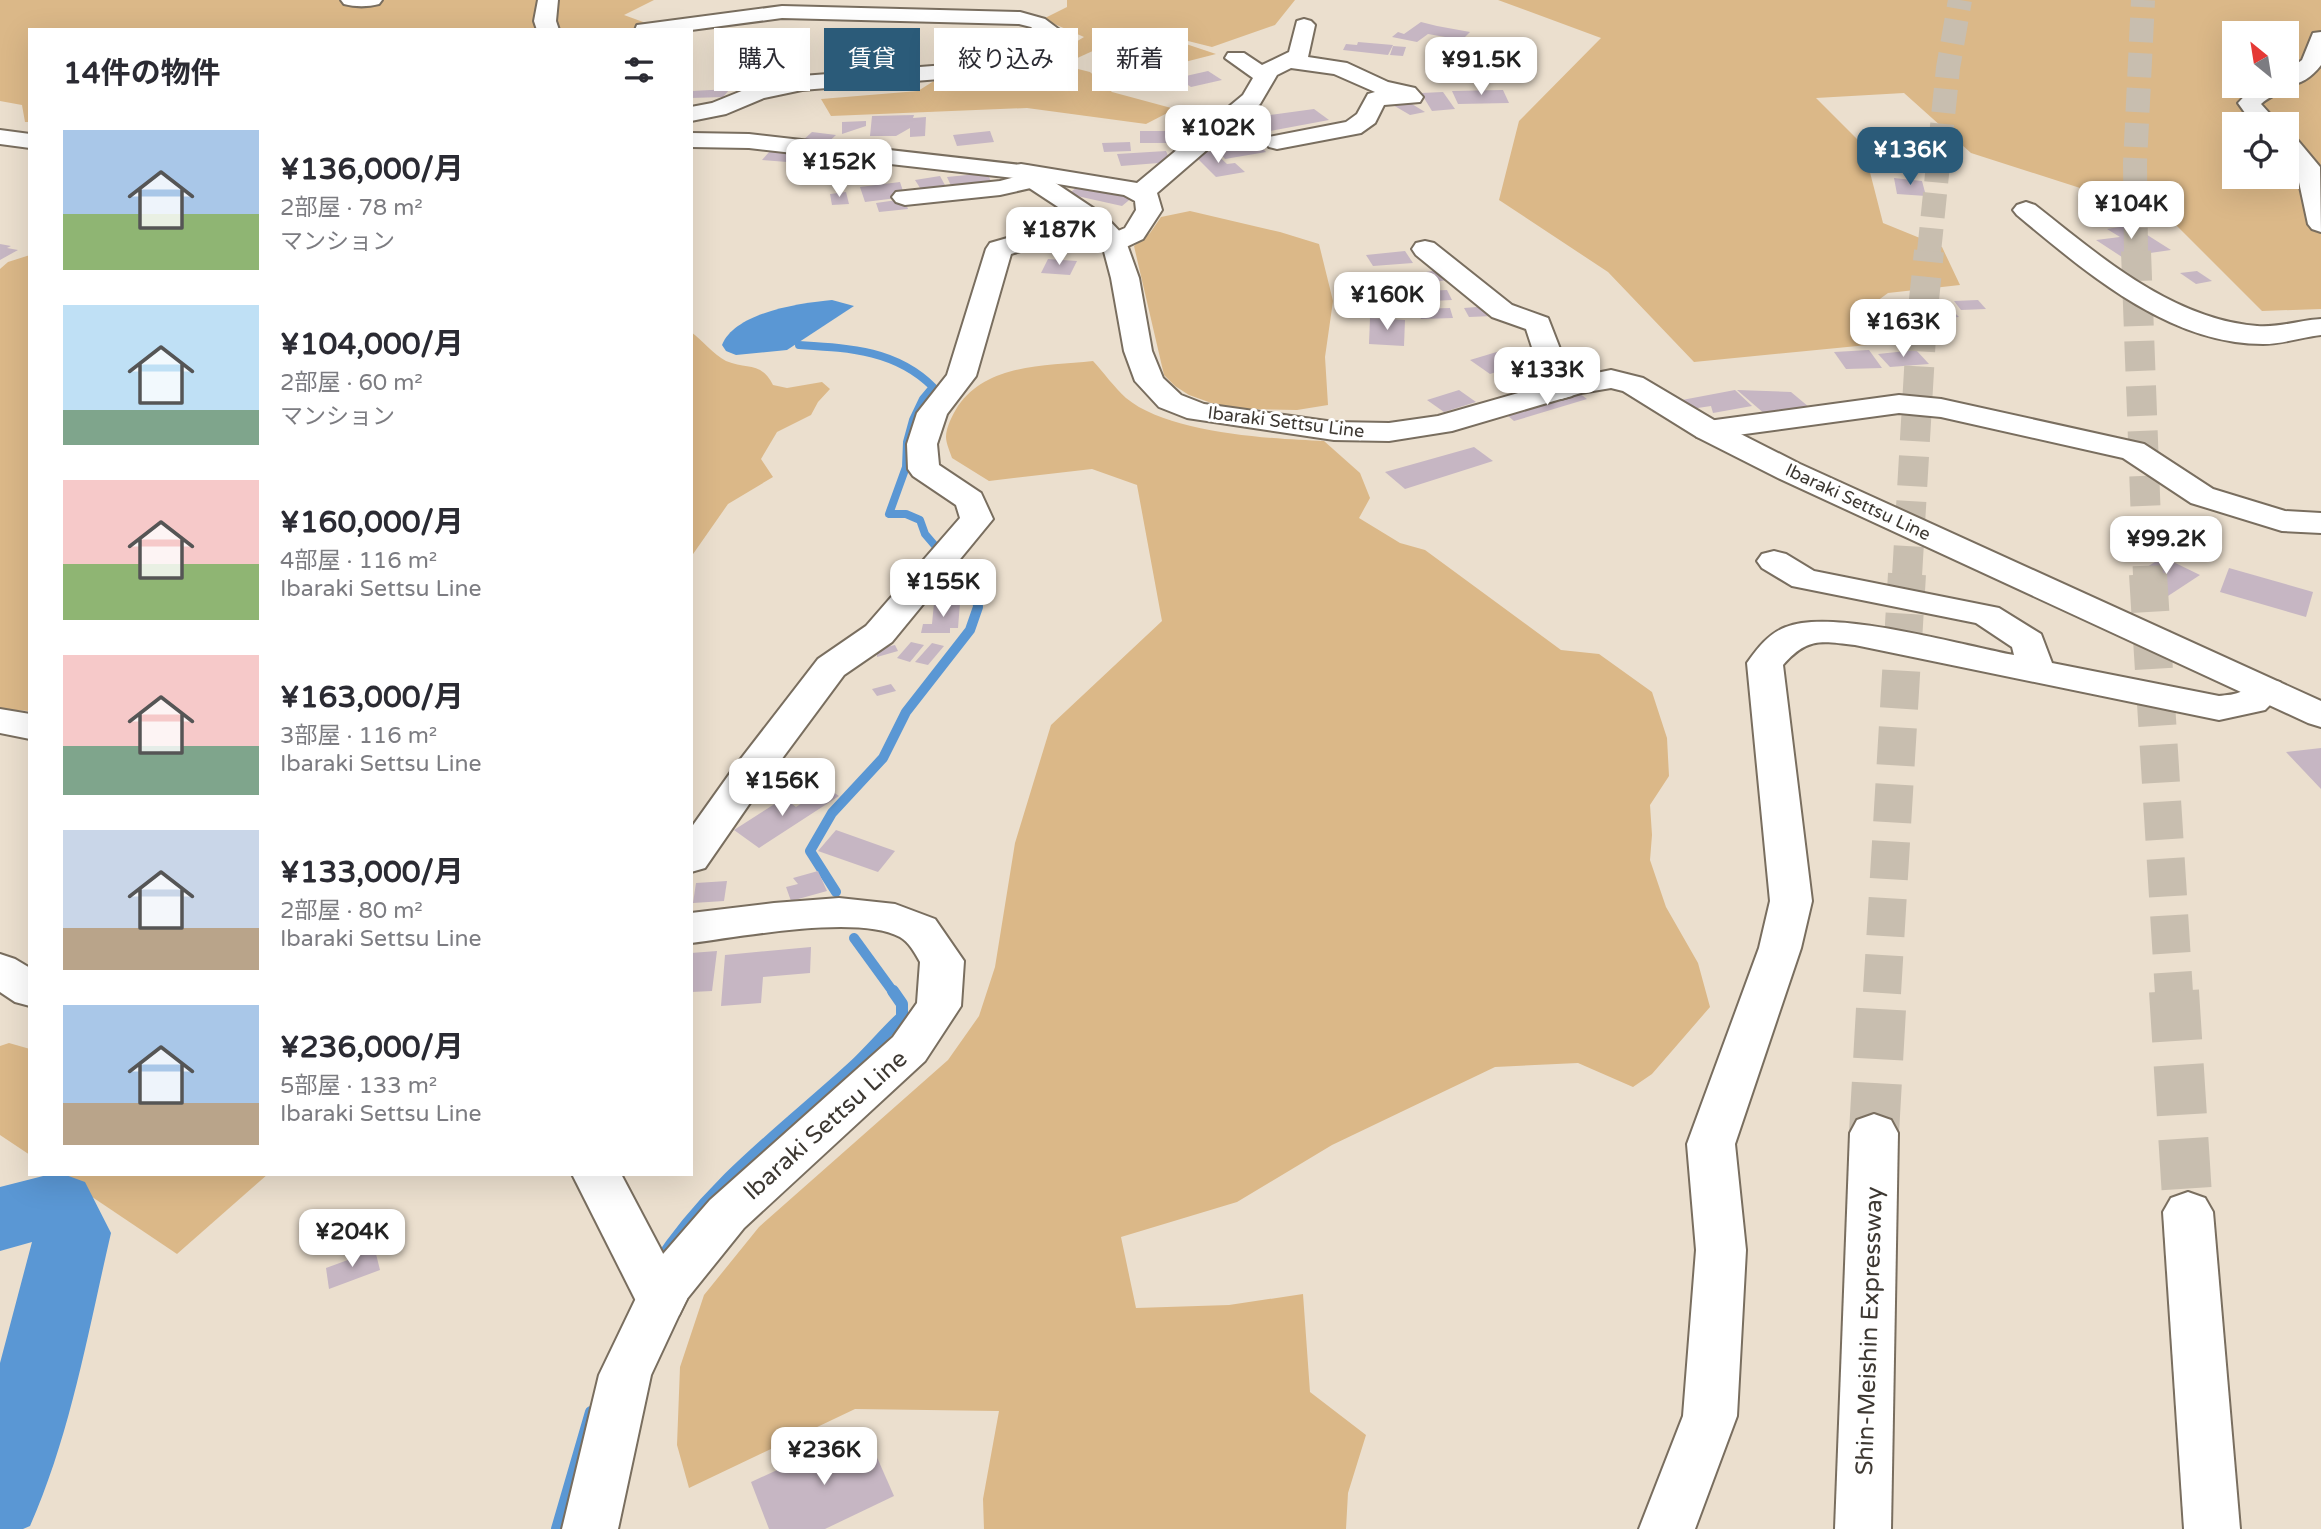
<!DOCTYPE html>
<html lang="ja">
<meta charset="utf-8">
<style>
body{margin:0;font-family:"Varela Round","Noto Sans JP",sans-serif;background:#f2f2f3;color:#2b2b33;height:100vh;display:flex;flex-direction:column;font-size:26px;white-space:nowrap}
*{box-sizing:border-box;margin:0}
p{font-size:23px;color:#7c7c81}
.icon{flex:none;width:38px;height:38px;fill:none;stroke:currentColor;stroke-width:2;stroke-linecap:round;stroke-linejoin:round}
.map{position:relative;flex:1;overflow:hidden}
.sheet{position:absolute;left:28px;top:28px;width:665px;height:1148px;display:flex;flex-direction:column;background:#fff;border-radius:0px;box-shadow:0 7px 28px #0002}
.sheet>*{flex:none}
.hud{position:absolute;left:714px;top:28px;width:665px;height:63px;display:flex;gap:14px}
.needle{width:46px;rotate:330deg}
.buttons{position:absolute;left:2222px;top:21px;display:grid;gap:14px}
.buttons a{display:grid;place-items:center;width:77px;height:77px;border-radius:0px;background:#fff;box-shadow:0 7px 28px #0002;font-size:35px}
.price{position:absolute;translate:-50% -60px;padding:0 16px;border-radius:14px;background:#fff;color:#222;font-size:23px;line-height:46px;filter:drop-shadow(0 2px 4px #0008)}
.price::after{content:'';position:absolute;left:50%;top:42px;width:21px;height:16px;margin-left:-10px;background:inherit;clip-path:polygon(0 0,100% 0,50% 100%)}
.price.selected{background:#2b5b79;color:#fff}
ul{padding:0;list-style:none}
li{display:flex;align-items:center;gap:21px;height:175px;padding:0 35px}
li span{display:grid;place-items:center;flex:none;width:196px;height:140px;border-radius:0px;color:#555}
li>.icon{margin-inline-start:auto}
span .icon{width:84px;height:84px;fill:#fffc;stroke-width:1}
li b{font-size:30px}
h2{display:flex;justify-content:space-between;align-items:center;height:84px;padding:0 35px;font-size:30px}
.pill{padding:0 24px;border-radius:0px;background:#fff;box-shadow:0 7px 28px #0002;font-size:24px;line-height:63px}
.pill.selected{background:#2b5b79;color:#fff}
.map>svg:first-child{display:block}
.green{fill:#dbb888;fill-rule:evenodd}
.water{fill:#5a97d4}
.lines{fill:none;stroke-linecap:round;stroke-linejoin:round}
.stream-far2{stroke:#5a97d4;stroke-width:8}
.stream-far1{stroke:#5a97d4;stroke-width:10}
.stream{stroke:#5a97d4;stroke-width:12}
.river{fill:#5a97d4;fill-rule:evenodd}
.building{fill:#c6b6c3}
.highway-tunnel-far3{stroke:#c8beaf;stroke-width:24;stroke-dasharray:24 11;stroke-linecap:butt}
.highway-tunnel-far2{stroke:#c8beaf;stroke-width:30;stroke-dasharray:30 15;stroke-linecap:butt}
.highway-tunnel-far1{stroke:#c8beaf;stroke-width:38;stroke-dasharray:38 19;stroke-linecap:butt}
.highway-tunnel{stroke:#c8beaf;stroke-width:50;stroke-dasharray:50 24;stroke-linecap:butt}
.minor-casing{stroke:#796e5f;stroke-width:4}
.major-casing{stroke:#796e5f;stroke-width:4}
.highway-casing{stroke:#796e5f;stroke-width:4}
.minor{fill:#fff;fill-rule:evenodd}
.major{fill:#fff;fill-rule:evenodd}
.highway{fill:#fff;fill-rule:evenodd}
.labels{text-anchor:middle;stroke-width:6;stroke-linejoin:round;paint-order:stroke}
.far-street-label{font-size:18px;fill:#3d3832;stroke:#fff}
.near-street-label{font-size:24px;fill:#3d3832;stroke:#fff}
</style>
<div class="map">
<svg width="2321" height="1529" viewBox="0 0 2321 1529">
<rect width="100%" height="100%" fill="#ebdfce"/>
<!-- green -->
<g class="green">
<polygon points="0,0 654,0 624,15 665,30 30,30 30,122 25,122 22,105 0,101"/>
<polygon points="1067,0 1295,0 1275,25 1212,47 1160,34 1134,31 1120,38 1159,35 1216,54 1177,64 1142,43 1119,39 1062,65 1090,72 1112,92 1175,109 1146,124 1027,108 831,116 821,99 918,91 937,79 1023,74 1084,37 1043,19 1067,7"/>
<path d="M 1498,0 L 2321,0 L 2321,309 L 2262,311 L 2167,216 L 1971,153 L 1904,93 L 1816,98 L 1863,145 L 1883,223 L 1942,247 L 1960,285 L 1888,293 L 1858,315 L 1878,344 L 1694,362 L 1608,272 L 1499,200 L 1519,121 L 1601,38 ZM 2235,33 L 2287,33 L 2287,86 L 2235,86 ZM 2235,124 L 2287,124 L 2287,177 L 2235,177 Z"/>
<polygon points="1190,211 1280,232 1319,244 1333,301 1325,357 1328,405 1297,410 1241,409 1217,405 1189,395 1175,386 1164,375 1134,246 1150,233 1161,217"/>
<polygon points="30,255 30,711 0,709 0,269 8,262"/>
<path d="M 691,332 C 702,340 714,355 726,361 C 747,370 761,361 773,385 L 787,388 L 822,382 L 830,389 L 818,402 L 811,415 L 777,432 L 761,459 L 773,477 L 728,504 L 691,557 Z"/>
<path d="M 1093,361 C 1104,373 1114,387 1126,398 C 1168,433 1270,439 1324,441 L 1360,473 L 1370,498 L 1359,518 L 1400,543 L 1425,550 L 1561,650 L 1599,654 L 1652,692 L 1667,738 L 1669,776 L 1650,805 L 1652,835 L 1650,860 L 1666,907 L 1698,963 L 1710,1007 L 1652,1074 L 1633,1087 L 1578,1063 L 1495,1067 L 1332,1145 L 1237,1202 L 1121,1237 L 1136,1308 L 1229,1305 L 1303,1294 L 1310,1392 L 1366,1435 L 1348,1493 L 1346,1529 L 984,1529 L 983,1499 L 999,1411 L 855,1409 L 689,1488 L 677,1445 L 680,1367 L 704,1295 L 759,1227 L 948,1060 L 979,1016 L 995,967 L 1015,843 L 1051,725 L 1162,621 L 1137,485 L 1092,469 L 989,481 L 952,458 C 950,452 946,443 946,437 C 946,427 953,414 958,406 C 988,363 1046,366 1093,361 Z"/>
<polygon points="9,1043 30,1049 30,1155 0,1135 0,1046"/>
<polygon points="58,1174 268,1174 177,1254"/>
</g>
<!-- water -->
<path class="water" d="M 832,300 L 854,306 L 787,350 L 736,355 L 726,351 L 722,345 C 735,312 801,303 832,300 Z"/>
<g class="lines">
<!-- stream-far2 -->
<path class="stream-far2" d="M 799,345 C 849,348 896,350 933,387 L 923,399 L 913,420 L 907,442 L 906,467 L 889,514 L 906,514 L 920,520 L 925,534 L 961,576"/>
<!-- stream-far1 -->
<g class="stream-far1">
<polyline points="836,892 810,851 832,813 883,758 906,712 970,630 978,607 977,595 959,574"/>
<polyline points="854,938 894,993"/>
</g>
<!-- stream -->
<g class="stream">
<path d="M 657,1265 C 709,1184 783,1131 853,1067 C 870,1051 885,1033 902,1017 L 902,1004 L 893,991"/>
<polyline points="557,1529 591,1412"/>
</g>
<!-- river -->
<path class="river" d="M 51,1174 L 63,1174 L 85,1182 L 111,1233 C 88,1332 71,1433 30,1526 L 23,1529 L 0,1529 L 0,1363 L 32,1242 L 0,1251 L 0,1187 Z"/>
</g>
<!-- building -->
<g class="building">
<polygon points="1421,22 1437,26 1470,32 1462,40 1428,34 1417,42 1392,37 1398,32 1404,34"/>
<polygon points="1358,42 1393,45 1388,55 1343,50 1346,44 1357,45"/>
<polygon points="1130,44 1147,55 1120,62 1103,50"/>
<polygon points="1393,46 1406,47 1403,56 1390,55"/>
<polygon points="1208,71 1222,80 1191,87 1177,78"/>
<polygon points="730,89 723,97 691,98 692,91"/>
<polygon points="1503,90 1509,103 1458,104 1452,91"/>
<polygon points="1443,92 1455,109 1432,111 1421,93"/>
<polygon points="1407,101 1425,112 1410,115 1393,105"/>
<polygon points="1314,109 1329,120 1265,132 1248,118"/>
<polygon points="914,115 913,118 926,117 925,136 910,137 910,128 896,136 870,136 872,116"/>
<polygon points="866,121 866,126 842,134 842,122"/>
<polygon points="990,131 994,142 957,146 953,135"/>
<rect x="1140" y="131" width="35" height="12"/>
<polygon points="812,132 836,135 825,145 801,142"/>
<polygon points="1255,141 1266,152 1225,159 1215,147"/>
<polygon points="1130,142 1131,151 1104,152 1102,143"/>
<polygon points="770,151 795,153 787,162 762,160"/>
<polygon points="1166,151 1171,162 1121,166 1117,154"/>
<polygon points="1213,151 1227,164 1235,163 1245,172 1216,177 1193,154"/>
<polygon points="857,159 885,163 875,172 865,170 856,179 830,174 841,166 848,167"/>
<polygon points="987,173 993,185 953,190 947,177"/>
<polygon points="940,176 946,187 922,191 915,180"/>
<polygon points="1894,178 1922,181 1926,196 1897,194"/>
<polygon points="900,182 905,197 865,202 860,187"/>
<polygon points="1080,185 1134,196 1122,206 1068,194"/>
<polygon points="846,192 849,204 832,205 830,194"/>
<polygon points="904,199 908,209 879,212 876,203"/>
<polygon points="2122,219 2171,250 2122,257 2096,240 2120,237 2107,229 2119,227 2110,221"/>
<polygon points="0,244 11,246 7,248 18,250 0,260"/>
<polygon points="1405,251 1413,263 1373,266 1366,255"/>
<polygon points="1048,259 1077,261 1070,275 1041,273"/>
<polygon points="1438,270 1447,280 1423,284 1414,274"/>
<polygon points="2197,271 2212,281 2196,284 2180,273"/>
<polygon points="1400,279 1410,302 1372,300 1365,281"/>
<polygon points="1447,290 1452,300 1431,301 1427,291"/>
<polygon points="1978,300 1986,309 1961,310 1954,301"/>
<polygon points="1942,301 1959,317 1914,321 1898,305"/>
<polygon points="1489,306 1493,316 1469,317 1464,308"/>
<polygon points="1450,308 1453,318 1421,319 1417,309"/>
<polygon points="1370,318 1405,320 1404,346 1369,344"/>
<polygon points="1510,348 1530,361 1490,374 1470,360"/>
<polygon points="1869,350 1882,368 1846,369 1834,352"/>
<polygon points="1916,350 1929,364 1890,367 1878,354"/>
<polygon points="1459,390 1476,402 1444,412 1427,400"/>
<polygon points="1735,390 1752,406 1713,413 1711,406 1691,409 1682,400"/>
<polygon points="1737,390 1791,392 1809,407 1766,415"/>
<polygon points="1579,393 1587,399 1514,421 1507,415"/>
<polygon points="1474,447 1493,461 1405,489 1385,472"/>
<polygon points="2163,557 2200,575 2168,596 2131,577"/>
<polygon points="2229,568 2313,592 2306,617 2220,592"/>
<polygon points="934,603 960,603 958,628 950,628 950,633 921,633 923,624 932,624"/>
<polygon points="911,642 924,645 910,662 897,658"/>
<polygon points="932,643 944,646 928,665 915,662"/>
<polygon points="895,645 898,651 877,657 877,649"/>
<polygon points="891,684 896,691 877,696 872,689"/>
<polygon points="2321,748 2321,789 2286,752"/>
<polygon points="826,787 839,796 759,848 734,830 784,798 796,807"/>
<polygon points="836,830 895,851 878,872 818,851"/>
<polygon points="818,871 827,891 791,901 786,887 798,884 793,878"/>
<polygon points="727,881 724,901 693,903 696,883"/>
<polygon points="811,947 810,973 763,977 761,1003 721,1006 725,955"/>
<polygon points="717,951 712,991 691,992 691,953"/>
<polygon points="375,1250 380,1270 329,1289 326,1268"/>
<polygon points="865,1430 894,1496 825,1529 769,1529 751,1482"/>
</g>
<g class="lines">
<!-- highway-tunnel-far3 -->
<g class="highway-tunnel-far3">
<polyline points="1929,252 1948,68 1960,0"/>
<polyline points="2136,252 2135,163 2143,0"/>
</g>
<!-- highway-tunnel-far2 -->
<g class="highway-tunnel-far2">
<polyline points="2136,251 2148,576"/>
<polyline points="1907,576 1922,319 1929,251"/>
</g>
<!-- highway-tunnel-far1 -->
<g class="highway-tunnel-far1">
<polyline points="2148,574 2174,993"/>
<polyline points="1882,993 1907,574"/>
</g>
<!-- highway-tunnel -->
<g class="highway-tunnel">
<polyline points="2174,991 2188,1212"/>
<polyline points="1874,1133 1882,991"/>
</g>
<!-- minor casing -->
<g class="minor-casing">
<g id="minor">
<path d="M 341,0 L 382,0 L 379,4 C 368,7 355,7 344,4 Z"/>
<polygon points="538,0 558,0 556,21 559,30 537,30 534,21"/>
<polygon points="782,6 1020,12 1045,19 1065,34 1048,64 1028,72 802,90 764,98 726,114 691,121 691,107 712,103 749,88 802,76 1023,59 1031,55 1042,36 1031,27 1019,24 782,18 691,30 635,30 637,25 645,24"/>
<polygon points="1304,19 1311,21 1315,25 1308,57 1347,63 1388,82 1415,88 1423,97 1420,102 1384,105 1375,123 1361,133 1277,149 1269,147 1265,142 1269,137 1346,122 1357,114 1368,94 1375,92 1334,74 1291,68 1277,75 1260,104 1157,193 1162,210 1143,239 1124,248 1115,250 1037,246 1011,254 976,376 947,414 937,444 939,465 981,493 993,519 892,642 844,675 761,787 705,868 691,872 691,828 733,769 818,659 866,626 960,518 956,505 913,476 908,469 907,444 917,413 947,375 986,249 990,243 1035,230 1111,234 1125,228 1136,210 1135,201 1124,195 1046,182 1044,185 1000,195 905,205 896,202 892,197 896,192 1000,181 1015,177 1009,171 1012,166 1021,164 1137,183 1243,95 1253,78 1225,58 1228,53 1244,53 1262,65 1289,52 1297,21"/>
<path d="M 2321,32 L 2321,65 C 2312,77 2300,85 2285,86 C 2280,94 2268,97 2261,104 L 2279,124 L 2253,124 L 2238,103 L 2254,86 L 2287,86 L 2287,71 L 2302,60 L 2313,33 Z"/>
<polygon points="2287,135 2295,137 2320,167 2321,232 2312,229 2308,224 2296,168 2287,158"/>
<path d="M 2026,202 L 2035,205 C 2100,256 2171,319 2257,326 C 2279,328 2300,320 2321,319 L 2321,335 C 2302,337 2283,344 2263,344 C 2168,344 2086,272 2017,215 L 2013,210 L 2017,205 Z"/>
<polygon points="1425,241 1434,243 1512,305 1548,318 1576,390 1572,396 1561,399 1550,396 1546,390 1526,329 1492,317 1416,255 1412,249 1416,243"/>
<polygon points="1899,395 1941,399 2144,444 2213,489 2285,511 2321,513 2321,533 2282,531 2191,503 2123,458 1941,417 1899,413 1708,439 1697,437 1693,430 1697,423 1708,421"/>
<path d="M 1774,551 L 1786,554 L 1814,571 L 1999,608 L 2041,634 L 2052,663 L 2219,696 C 2226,695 2236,695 2242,691 C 2257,683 2262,677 2280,682 L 2285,690 L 2265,710 L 2219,720 L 1855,645 C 1821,641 1807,637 1783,665 L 1812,901 L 1801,948 L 1735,1144 L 1746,1250 L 1737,1416 L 1695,1529 L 1639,1529 L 1683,1416 L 1696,1250 L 1687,1144 L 1759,948 L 1770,901 L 1747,663 C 1757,649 1769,633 1786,627 C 1832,608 1961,645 2014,655 L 2012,647 L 1976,623 L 1792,586 L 1762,568 L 1757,561 L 1762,554 Z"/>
<polygon points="0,954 15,959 30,968 30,1006 15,1002 0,992"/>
<polygon points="572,1174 621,1174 687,1299 679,1315 661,1321 643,1315"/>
</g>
</g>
<!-- major casing -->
<g class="major-casing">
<g id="major">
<polygon points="0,130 30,134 30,148 0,144"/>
<polygon points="691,133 749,134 1030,166 1105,216 1124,236 1139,278 1152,351 1163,378 1181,395 1204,404 1334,422 1389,423 1438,416 1567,379 1611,370 1643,378 1719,423 1800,464 2321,701 2321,727 2308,723 1778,478 1697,437 1623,391 1611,388 1581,393 1452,431 1389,441 1334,440 1187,418 1159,407 1135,381 1124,351 1111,278 1102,244 1087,226 1014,178 749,148 691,147"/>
<polygon points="0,709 30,714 30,739 0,733"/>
<path d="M 839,898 L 895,904 L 935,919 L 964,961 L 961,1006 L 925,1061 L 744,1228 L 686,1300 L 651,1375 L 618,1529 L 562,1529 L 599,1375 L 650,1269 L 710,1200 L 893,1037 L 917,1003 L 920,962 C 915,953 909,942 900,937 C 857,914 741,937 691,943 L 691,913 L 774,903 Z"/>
</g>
</g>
<!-- highway casing -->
<g class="highway-casing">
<g id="highway">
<polygon points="1874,1114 1891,1120 1898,1133 1891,1529 1835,1529 1850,1133 1857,1120"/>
<polygon points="2188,1192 2205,1198 2213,1212 2240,1529 2184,1529 2163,1212 2171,1198"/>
</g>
</g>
<!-- minor -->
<use href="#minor" class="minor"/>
<!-- major -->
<use href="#major" class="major"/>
<!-- highway -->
<use href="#highway" class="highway"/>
</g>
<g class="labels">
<!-- far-street labels -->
<g class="far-street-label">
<text transform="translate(1286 422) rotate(7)" y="6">Ibaraki Settsu Line</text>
<text transform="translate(1858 502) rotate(25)" y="6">Ibaraki Settsu Line</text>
</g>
<!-- near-street labels -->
<g class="near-street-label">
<text transform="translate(825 1125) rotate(-42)" y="8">Ibaraki Settsu Line</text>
<text transform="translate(1869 1331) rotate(-88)" y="8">Shin-Meishin Expressway</text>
</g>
</g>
</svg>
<div class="buttons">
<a><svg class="needle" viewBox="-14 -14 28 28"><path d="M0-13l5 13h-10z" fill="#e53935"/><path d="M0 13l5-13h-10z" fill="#7c7c81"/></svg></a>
<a><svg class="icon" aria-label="locate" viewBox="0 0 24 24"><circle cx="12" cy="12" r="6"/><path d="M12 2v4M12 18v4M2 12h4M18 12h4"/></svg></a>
</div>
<b class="price" style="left:1481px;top:97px">¥91.5K</b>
<b class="price" style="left:1218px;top:165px">¥102K</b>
<b class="price selected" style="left:1910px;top:187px">¥136K</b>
<b class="price" style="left:839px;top:199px">¥152K</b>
<b class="price" style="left:2131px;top:241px">¥104K</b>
<b class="price" style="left:1059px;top:267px">¥187K</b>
<b class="price" style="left:1387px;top:332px">¥160K</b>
<b class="price" style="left:1903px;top:359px">¥163K</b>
<b class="price" style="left:1547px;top:407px">¥133K</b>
<b class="price" style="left:2166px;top:576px">¥99.2K</b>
<b class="price" style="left:943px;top:619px">¥155K</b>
<b class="price" style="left:782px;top:818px">¥156K</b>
<b class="price" style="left:352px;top:1269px">¥204K</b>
<b class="price" style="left:824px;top:1487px">¥236K</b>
<div class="hud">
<a class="pill">購入</a>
<a class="pill selected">賃貸</a>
<a class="pill">絞り込み</a>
<a class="pill">新着</a>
</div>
<section class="sheet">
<h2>14件の物件<svg class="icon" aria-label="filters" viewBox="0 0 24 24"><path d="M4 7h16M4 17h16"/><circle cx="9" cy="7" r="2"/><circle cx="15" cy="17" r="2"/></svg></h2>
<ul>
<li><span style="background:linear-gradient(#a9c7e8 60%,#8fb573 0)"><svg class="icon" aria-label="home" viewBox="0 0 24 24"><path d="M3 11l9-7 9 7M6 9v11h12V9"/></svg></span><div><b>¥136,000/月</b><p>2部屋 · 78 m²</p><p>マンション</p></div></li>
<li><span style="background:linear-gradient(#bfe0f5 75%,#7fa58c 0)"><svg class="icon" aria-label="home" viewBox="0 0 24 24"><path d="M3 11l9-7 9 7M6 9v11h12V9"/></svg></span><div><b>¥104,000/月</b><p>2部屋 · 60 m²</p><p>マンション</p></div></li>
<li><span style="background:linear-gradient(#f6c9c9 60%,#8fb573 0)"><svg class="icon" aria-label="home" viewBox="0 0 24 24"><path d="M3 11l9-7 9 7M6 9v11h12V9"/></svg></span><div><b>¥160,000/月</b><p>4部屋 · 116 m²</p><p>Ibaraki Settsu Line</p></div></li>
<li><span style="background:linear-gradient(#f6c9c9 65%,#7fa58c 0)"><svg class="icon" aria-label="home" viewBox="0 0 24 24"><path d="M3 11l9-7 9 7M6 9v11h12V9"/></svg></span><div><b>¥163,000/月</b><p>3部屋 · 116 m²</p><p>Ibaraki Settsu Line</p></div></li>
<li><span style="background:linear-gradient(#c9d6e8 70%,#b9a48a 0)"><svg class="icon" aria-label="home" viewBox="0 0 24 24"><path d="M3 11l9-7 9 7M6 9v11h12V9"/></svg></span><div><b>¥133,000/月</b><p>2部屋 · 80 m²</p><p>Ibaraki Settsu Line</p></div></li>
<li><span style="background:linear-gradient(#a9c7e8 70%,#b9a48a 0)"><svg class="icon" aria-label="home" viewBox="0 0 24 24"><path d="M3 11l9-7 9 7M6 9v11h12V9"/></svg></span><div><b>¥236,000/月</b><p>5部屋 · 133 m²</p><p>Ibaraki Settsu Line</p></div></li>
</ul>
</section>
</div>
